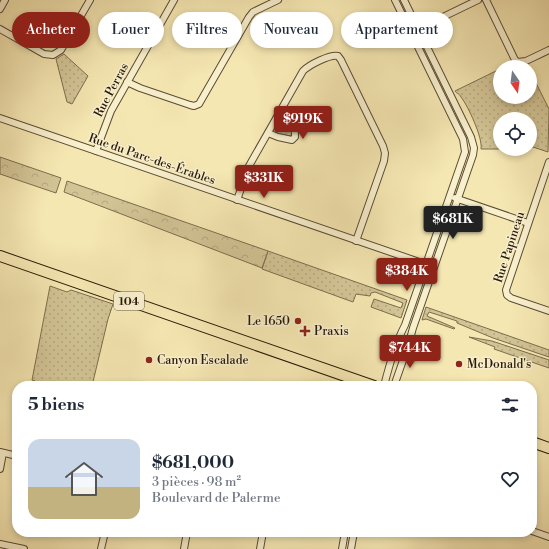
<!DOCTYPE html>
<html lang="fr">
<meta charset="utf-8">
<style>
body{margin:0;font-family:"Libre Bodoni",serif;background:#f2f2f3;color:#1f2937;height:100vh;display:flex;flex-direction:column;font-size:15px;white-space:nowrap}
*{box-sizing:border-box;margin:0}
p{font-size:13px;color:#747a83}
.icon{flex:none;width:22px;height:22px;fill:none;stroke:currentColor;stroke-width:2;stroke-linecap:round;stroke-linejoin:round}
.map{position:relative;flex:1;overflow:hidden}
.panel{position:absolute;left:12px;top:381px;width:525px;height:156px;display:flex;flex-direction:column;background:#fff;border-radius:16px;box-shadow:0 2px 6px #0003}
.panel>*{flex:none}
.guide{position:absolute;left:12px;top:12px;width:525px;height:36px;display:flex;gap:8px}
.needle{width:26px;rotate:166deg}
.controls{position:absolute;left:493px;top:60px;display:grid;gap:8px}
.controls a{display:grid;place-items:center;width:44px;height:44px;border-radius:50%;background:#fff;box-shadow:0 2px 6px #0003;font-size:20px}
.price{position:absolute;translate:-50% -34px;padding:0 9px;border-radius:4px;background:#8f2418;color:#fff;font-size:13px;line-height:26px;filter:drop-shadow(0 1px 2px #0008)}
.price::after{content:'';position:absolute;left:50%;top:24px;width:12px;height:9px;margin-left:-6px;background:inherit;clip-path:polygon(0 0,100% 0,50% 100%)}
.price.current{background:#222;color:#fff}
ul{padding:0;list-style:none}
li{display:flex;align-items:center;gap:12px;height:100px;padding:0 16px}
li span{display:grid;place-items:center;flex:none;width:112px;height:80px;border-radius:12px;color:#555}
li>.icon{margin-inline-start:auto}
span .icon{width:48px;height:48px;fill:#fffc;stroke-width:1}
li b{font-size:17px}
h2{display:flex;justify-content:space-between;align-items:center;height:48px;padding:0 16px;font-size:17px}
.pill{padding:0 14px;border-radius:18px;background:#fff;box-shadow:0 2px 6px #0003;font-size:14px;line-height:36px}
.pill.current{background:#8f2418;color:#fff}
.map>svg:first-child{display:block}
.grass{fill:url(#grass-dots);stroke:#7c6e4e}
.forest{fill:url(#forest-crowns);stroke:#7c6e4e}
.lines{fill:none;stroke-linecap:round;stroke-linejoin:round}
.street-casing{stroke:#5a4c32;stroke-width:8}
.primary-casing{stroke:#271907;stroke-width:12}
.street{stroke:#f8efcd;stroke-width:6}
.primary{stroke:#f5e7b2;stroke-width:10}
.poi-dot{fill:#8f2418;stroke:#f8efcd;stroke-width:1.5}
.labels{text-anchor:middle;stroke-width:3;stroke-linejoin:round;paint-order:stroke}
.shield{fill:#f8efcd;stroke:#665942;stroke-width:1}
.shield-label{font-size:11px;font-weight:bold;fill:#271907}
.street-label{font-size:12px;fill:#271907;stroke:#f8efcd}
.poi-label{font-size:12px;fill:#271907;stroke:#f8efcd;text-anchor:start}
</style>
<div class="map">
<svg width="549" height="549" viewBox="0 0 549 549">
<defs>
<pattern id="grass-dots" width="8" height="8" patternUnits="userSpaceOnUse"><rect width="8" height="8" fill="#d2c495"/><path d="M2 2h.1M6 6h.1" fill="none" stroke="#b4a87f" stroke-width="1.8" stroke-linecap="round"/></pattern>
<pattern id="forest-crowns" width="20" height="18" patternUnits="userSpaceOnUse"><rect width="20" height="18" fill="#d2c495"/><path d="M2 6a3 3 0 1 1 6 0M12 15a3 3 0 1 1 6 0" fill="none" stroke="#b4a87f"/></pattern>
</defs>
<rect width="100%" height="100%" fill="#f5e7b2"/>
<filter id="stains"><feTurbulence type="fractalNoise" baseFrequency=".005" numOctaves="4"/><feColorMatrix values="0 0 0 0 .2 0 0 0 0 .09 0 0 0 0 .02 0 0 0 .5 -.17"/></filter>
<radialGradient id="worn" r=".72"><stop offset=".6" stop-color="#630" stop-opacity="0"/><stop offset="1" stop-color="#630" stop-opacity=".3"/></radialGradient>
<!-- grass -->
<g class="grass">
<polygon points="64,54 88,76 72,104 67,102 56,59"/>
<path d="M 500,69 L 500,97 L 530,97 L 530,71 L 549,109 L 548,152 L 530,146 L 530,119 L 500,119 L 500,149 L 481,149 C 483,138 468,106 461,97 C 459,93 457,94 455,91 Z"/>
<path d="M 284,120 C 288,122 292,129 292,134 L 288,137 L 278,134 L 275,130 L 279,122 Z"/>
<polygon points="268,251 407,300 401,318 371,307 374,299 401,308 403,303 375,292 371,293 370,296 356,294 353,302 262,269"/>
<polygon points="50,286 67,292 71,290 113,304 108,319 92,386 34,386 35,381 32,380"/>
<polygon points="426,307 549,350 549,357 493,338 457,323 457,321 429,312 427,316 455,328 454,329 426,319 422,320"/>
<polygon points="469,337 492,341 549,360 549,368 494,349 495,347"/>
</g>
<!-- forest -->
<g class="forest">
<polygon points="0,157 61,178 56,193 0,174"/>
<polygon points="67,181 268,251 262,268 64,192"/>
</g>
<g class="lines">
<!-- street casing -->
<g class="street-casing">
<g id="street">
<polyline points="486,0 515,60 518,62 526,61 549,50"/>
<polyline points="0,9 5,0"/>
<polyline points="0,29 44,54 53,55 61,50 90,0"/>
<polyline points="416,30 478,0"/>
<polyline points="127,82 140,88 190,105 194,106 199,104 249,17 253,12 278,0"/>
<polyline points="0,118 434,267"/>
<path d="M 268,133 L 278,137 L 292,140 L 295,137 C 296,127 288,116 280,111"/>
<polyline points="96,151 111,111 174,0"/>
<polyline points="549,162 506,290 507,295 511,298 549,311"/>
<polyline points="455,198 528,223"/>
<path d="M 237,200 L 249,166 L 303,71 C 309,65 330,54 338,56 L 341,60 L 383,146 L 385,153 L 384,161 L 356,241"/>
<path d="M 384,386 C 389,366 395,344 405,325 L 465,152 L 463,139 L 395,0"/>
<polyline points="394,386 408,346 413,328 473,155 474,148 471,137 404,0"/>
<polyline points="0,452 17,456"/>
<polyline points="0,469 3,453"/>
<polyline points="532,531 549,537"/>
<polyline points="0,544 24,549"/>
<polyline points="101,549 105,532"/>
<polyline points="184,549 187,532"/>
<polyline points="260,549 263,532"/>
<polyline points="342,549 345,532"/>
<polyline points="351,549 354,532"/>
</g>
</g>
<!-- primary casing -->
<g class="primary-casing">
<g id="primary">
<polyline points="0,256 374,386"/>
<polyline points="532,442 549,448"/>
</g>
</g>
<!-- street -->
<use href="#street" class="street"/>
<!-- primary -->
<use href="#primary" class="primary"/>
</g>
<!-- markers -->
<g class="poi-dot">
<circle cx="298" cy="321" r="4"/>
<path d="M303 325h4v4h4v4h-4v4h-4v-4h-4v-4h4z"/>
<circle cx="149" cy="360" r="4"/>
<circle cx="459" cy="364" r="4"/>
</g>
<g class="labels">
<!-- shield labels -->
<rect class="shield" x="114" y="292" width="30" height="18" rx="3"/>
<g class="shield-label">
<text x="129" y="305">104</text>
</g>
<!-- street labels -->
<g class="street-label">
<text transform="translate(111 90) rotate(-62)" y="4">Rue Perras</text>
<text transform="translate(152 159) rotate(19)" y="4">Rue du Parc-des-Érables</text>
<text transform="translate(509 247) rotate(-72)" y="4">Rue Papineau</text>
</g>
<!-- poi labels -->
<g class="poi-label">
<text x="290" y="325" text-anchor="end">Le 1650</text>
<text x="314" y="335">Praxis</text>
<text x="157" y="364">Canyon Escalade</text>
<text x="467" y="368">McDonald's</text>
</g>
</g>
<rect width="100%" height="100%" filter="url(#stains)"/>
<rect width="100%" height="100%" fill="url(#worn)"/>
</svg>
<div class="controls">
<a><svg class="needle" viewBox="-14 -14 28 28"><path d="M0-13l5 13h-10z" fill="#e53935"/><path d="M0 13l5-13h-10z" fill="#747a83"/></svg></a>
<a><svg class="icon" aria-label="locate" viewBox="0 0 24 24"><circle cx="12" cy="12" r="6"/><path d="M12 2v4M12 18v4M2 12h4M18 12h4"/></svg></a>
</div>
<b class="price" style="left:303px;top:140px">$919K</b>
<b class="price" style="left:264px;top:199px">$331K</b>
<b class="price current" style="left:453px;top:240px">$681K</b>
<b class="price" style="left:407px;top:292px">$384K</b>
<b class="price" style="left:410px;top:369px">$744K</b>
<div class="guide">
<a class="pill current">Acheter</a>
<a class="pill">Louer</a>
<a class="pill">Filtres</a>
<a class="pill">Nouveau</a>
<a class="pill">Appartement</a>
</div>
<section class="panel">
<h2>5 biens<svg class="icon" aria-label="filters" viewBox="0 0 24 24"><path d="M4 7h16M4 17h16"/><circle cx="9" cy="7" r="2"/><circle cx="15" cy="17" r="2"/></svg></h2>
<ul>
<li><span style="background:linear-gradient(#c9d6e8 60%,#c2b280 0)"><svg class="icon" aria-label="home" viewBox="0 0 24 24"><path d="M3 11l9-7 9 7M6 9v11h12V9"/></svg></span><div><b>$681,000</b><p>3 pièces · 98 m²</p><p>Boulevard de Palerme</p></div><svg class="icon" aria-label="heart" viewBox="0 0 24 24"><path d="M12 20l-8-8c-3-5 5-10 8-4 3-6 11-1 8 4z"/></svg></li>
</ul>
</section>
</div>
